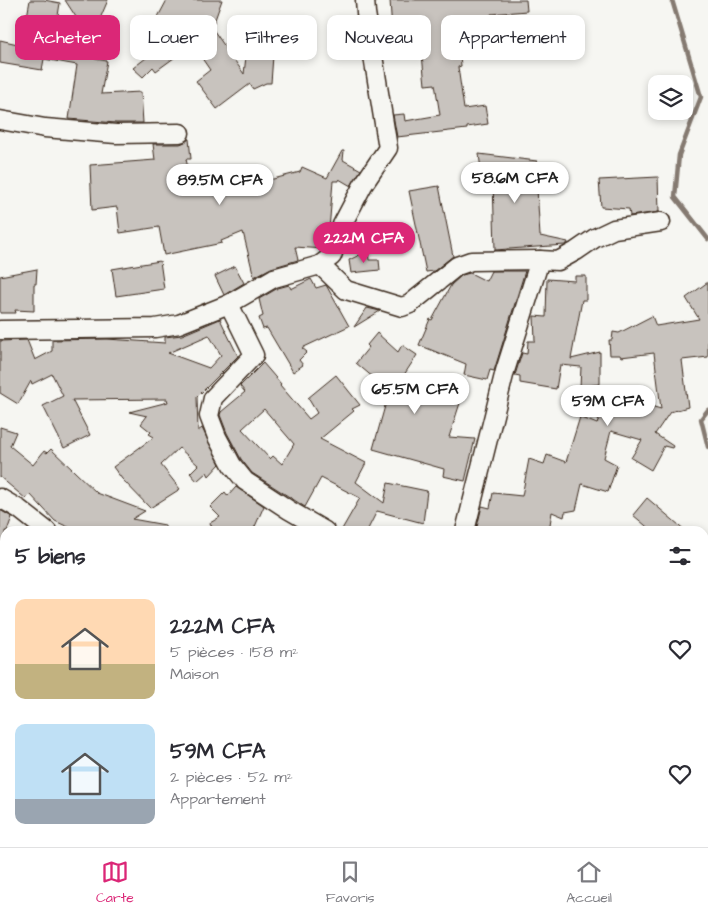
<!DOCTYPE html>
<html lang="fr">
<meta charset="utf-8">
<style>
body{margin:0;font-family:"Architects Daughter",sans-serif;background:#f7f7f7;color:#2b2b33;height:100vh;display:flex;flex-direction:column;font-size:19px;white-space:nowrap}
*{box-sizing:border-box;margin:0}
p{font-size:16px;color:#7c7c81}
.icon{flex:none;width:28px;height:28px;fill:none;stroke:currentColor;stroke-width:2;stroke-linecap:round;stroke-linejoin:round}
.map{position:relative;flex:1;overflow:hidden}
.details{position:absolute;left:0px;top:526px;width:709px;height:321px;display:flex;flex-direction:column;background:#fff;border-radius:15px 15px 0 0;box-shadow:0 2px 8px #0003}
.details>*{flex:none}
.banner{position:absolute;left:15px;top:15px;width:679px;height:45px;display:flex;gap:10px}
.fabs{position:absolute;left:648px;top:75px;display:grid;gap:10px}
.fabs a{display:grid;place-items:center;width:45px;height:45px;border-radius:10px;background:#fff;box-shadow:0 2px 8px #0003;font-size:25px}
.price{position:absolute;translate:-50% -42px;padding:0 11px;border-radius:18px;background:#fff;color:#222;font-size:16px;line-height:32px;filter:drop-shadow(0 1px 2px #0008)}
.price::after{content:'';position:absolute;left:50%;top:30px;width:15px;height:11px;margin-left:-8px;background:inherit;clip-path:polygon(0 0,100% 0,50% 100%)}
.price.current{background:#db2777;color:#fff}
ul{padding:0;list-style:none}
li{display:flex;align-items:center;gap:15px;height:125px;padding:0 15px}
li span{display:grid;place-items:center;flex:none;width:140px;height:100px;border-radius:10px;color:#555}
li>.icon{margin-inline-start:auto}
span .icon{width:60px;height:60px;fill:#fffc;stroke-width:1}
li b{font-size:21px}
h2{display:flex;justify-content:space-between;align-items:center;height:60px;padding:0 15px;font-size:21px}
.chip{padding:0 18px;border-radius:10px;background:#fff;box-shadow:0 2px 8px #0003;font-size:18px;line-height:45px}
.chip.current{background:#db2777;color:#fff}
.tabs{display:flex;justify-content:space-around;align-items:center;height:70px;border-top:1px solid #e1e1e2;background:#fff;font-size:14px;color:#7c7c81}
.tabs a{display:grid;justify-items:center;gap:2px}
.tabs .current{color:#db2777}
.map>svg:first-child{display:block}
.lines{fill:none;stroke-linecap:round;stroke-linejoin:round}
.stream{stroke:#857a71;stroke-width:4.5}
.building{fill:#c8c3be;stroke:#3b2a1e;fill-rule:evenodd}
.minor-casing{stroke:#3b2a1e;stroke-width:21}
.minor{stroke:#f6f6f2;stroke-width:18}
</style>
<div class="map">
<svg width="708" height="847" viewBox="0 0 708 847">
<rect width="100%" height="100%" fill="#f6f6f2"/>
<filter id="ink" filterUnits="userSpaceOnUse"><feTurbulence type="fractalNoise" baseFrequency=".02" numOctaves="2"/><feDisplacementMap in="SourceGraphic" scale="10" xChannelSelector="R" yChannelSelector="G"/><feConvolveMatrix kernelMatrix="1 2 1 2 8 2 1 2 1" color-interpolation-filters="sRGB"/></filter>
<g filter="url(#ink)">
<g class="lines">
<!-- stream -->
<g class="stream">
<polyline points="672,0 701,97 679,155 675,197 708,239"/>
<polyline points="708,410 701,419 708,447"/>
</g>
</g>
<!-- building -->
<g class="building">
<polygon points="30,0 44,0 60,3 55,35 90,40 85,46 97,48 95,59 107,61 101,94 141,92 143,123 116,123 69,119 77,65 44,59 42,70 0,63 0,40 22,45"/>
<polygon points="65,0 108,0 96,28 87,34"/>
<polygon points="167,0 222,0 212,28 244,74 248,39 274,42 271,83 266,83 253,89 250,84 217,109 196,81 210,70 197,51 189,47 156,71 153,67 143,77 133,68 172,38 152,28"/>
<polygon points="390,0 526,0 527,11 491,14 491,20 451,21 454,45 459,44 461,66 458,67 464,109 485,106 488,124 467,127 467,129 397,137 393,115 404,114 405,121 440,115 435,84 425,85 421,44 393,46"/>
<polygon points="189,139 191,159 186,159 191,182 233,177 235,189 300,172 302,167 327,178 342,151 344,151 343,160 361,170 351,186 339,179 339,181 333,181 329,230 323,249 295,247 298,260 271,268 254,277 243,232 221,241 222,243 164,255 159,227 120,233 117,207 92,210 90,165 155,160 153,144 180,144 185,142"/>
<polygon points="479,154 537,161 533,189 537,189 540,236 568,242 567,244 565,245 495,250 493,181 489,181 490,169 481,170"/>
<polygon points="658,177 659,212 630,216 629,209 601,207 599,180"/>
<polygon points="439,186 453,256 434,271 426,272 409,191"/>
<polygon points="368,251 369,260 379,260 380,270 351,273 349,260"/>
<polygon points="160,261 164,289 116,296 112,269"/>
<polygon points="235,266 244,283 224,295 215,276"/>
<polygon points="37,269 36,284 34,284 34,311 15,310 16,313 0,313 0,276"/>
<polygon points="491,271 525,271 494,371 490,370 487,380 464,375 466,364 419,345 430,319 432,320 451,285 462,275 470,273 486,281"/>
<polygon points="575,276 586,276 586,300 582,300 571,359 600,352 600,384 580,387 581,367 560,365 556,389 520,383 520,376 515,375 522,353 527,354 528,341 535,341 534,316 546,317 547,279 575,281"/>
<polygon points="311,279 316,288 326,285 349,326 302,348 307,352 299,360 303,365 293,372 267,328 263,329 259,318 263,316 259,299 278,288 289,285 291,289"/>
<polygon points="708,282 708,357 682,360 688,407 670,412 655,434 673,446 672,448 664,446 651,470 631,458 642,440 611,431 604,458 617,465 608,492 582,484 576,510 565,512 564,517 552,512 549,531 476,531 482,506 490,508 493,493 522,496 529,459 544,464 547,455 566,462 580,417 597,424 609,392 622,398 661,409 654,353 621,357 620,355 610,355 609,340 612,340 613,332 619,333 652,316 656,326 699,319 686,298"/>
<polygon points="367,308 380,311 354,327"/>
<path d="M 220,319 L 238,356 L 197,397 L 198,431 L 202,428 L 220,464 L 209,476 L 207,472 L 197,481 L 190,473 L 198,465 L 179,448 L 161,465 L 180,489 L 150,508 L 122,479 L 113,467 L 154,437 L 149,434 L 151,432 L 141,424 L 147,416 L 129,412 L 168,402 L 167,399 L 72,400 L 90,435 L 64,448 L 43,406 L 63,396 L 52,374 L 32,384 L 31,381 L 18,404 L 0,393 L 0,341 L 27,340 L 35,360 L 52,351 L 52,340 L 107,339 L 165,343 L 165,337 L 182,335 ZM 209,335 L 221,355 L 209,368 L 168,353 Z"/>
<polygon points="377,333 398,352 402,345 417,355 402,378 423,389 422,391 460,403 449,437 475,439 465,481 443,476 444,469 373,449 390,388 387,389 356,363 369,347 367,345"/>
<path d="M 263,363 L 281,384 L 280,385 L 309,419 L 317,413 L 308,398 L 336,375 L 360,405 L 352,409 L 354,411 L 320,439 L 366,463 L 356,482 L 384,503 L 388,483 L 427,491 L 423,523 L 377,511 L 367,531 L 341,531 L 360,498 L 321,478 L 305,507 L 252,473 L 241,459 L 227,433 L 220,415 L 221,412 L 245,392 L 240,386 ZM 264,409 L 294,444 L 282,464 L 273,456 L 270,459 L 242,429 Z"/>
<polygon points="0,427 16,432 10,446 33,465 44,451 47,453 51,449 97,493 145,511 132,519 165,525 165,531 77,531 55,521 30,494 26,499 0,477"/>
<polygon points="236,487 264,506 253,531 214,531 210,523 220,517 210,507 225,492 228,496"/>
<polygon points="647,498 686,531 652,531 633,515"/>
<polygon points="0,510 12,517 7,531 5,531 5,538 1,548 0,547"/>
</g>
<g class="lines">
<!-- minor casing -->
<g class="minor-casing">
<g id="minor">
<polyline points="0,120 45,128 116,134 180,133"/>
<polyline points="320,265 346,290 402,307 410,304 457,266 471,261 540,260"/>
<polyline points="229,304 254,355 213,398 209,416 217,437 232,465 245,481 289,510 325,531"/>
<polyline points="0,330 155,328 179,324 229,304 274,278 320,265 332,256 342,225 363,185 388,148 366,13 365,0"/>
<polyline points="0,498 19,509 47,531"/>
<polyline points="465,531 505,371 540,260 558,261 576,251 595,238 614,229 661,222"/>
<polyline points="704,675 708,672"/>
<polyline points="431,842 431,847"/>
<polyline points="101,847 103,842"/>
<polyline points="468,847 474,842"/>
</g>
</g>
<!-- minor -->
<use href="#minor" class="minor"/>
</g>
</g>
</svg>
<div class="fabs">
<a><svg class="icon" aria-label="layers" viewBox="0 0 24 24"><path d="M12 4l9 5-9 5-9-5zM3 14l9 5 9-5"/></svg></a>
</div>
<b class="price" style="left:515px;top:204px">58.6M CFA</b>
<b class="price" style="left:220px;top:206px">89.5M CFA</b>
<b class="price current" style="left:364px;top:264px">222M CFA</b>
<b class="price" style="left:415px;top:415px">65.5M CFA</b>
<b class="price" style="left:608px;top:427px">59M CFA</b>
<div class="banner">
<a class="chip current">Acheter</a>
<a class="chip">Louer</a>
<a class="chip">Filtres</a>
<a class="chip">Nouveau</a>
<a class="chip">Appartement</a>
</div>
<section class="details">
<h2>5 biens<svg class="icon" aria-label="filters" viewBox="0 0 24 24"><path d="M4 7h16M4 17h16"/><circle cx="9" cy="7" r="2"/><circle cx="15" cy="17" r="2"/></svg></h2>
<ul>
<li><span style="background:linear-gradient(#ffd9b3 65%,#c2b280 0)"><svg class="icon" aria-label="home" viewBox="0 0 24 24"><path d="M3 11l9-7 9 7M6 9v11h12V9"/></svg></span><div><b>222M CFA</b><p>5 pièces · 158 m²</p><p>Maison</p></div><svg class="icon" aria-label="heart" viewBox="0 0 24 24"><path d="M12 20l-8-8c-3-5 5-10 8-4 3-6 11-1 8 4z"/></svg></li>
<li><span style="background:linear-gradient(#bfe0f5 75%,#9aa5b1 0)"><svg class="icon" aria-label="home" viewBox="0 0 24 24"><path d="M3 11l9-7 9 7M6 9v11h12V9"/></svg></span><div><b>59M CFA</b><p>2 pièces · 52 m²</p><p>Appartement</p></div><svg class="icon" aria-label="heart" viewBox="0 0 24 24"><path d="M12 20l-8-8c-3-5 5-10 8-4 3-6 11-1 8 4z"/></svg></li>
</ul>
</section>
</div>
<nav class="tabs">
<a class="current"><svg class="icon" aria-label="map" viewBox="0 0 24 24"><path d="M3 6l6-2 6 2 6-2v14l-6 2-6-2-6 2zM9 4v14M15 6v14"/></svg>Carte</a>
<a><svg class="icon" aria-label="saved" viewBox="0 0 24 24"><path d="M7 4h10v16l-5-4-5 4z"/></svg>Favoris</a>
<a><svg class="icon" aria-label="home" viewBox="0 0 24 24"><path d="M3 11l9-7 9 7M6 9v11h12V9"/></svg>Accueil</a>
</nav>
